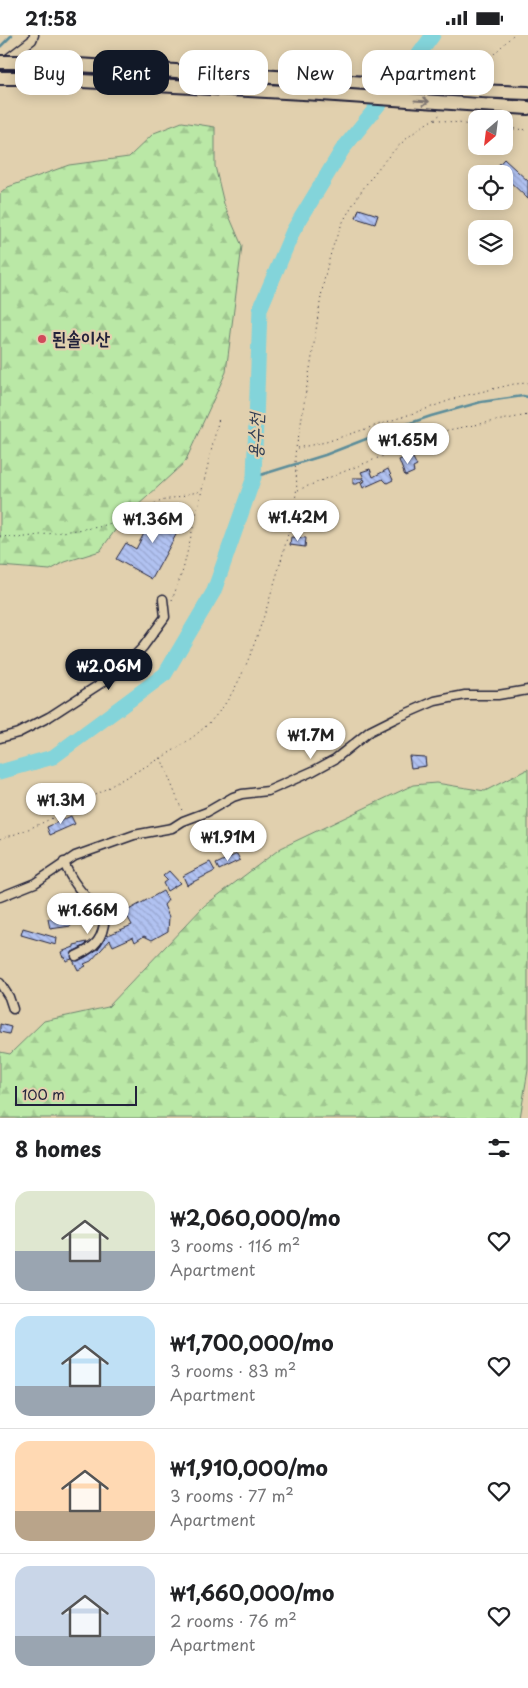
<!DOCTYPE html>
<meta charset="utf-8">
<style>
body{margin:0;font-family:"Playpen Sans","Poor Story",sans-serif;background:#f6f6f6;color:#202124;height:100vh;display:flex;flex-direction:column;font-size:19px;white-space:nowrap}
*{box-sizing:border-box;margin:0}
p{font-size:16px;color:#757577}
.icon{flex:none;width:28px;height:28px;fill:none;stroke:currentColor;stroke-width:2;stroke-linecap:round;stroke-linejoin:round}
.map{position:relative;height:1083px;overflow:hidden}
.side{display:flex;flex-direction:column;background:#fff;flex:1}
.side>*{flex:none}
.guide{position:absolute;left:15px;top:15px;width:499px;height:45px;display:flex;gap:10px}
.needle{width:32px;rotate:208deg}
.controls{position:absolute;left:468px;top:75px;display:grid;gap:10px}
.controls a{display:grid;place-items:center;width:45px;height:45px;border-radius:10px;background:#fff;box-shadow:0 2px 12px #0003;font-size:25px}
.scale{position:absolute;left:15px;bottom:12px;width:122px;box-sizing:border-box;padding-left:5px;border:2px solid #22223b;border-top:0;font-size:14px;line-height:18px;white-space:nowrap;color:#22223b;-webkit-text-stroke:4px #e1d0ae;paint-order:stroke}
.price{position:absolute;translate:-50% -42px;padding:0 11px;border-radius:18px;background:#fff;color:#222;font-size:16px;line-height:32px;filter:drop-shadow(0 1px 2px #0008)}
.price::after{content:'';position:absolute;left:50%;top:30px;width:15px;height:11px;margin-left:-8px;background:inherit;clip-path:polygon(0 0,100% 0,50% 100%)}
.price.active{background:#111827;color:#fff}
ul{padding:0;list-style:none}
li{display:flex;align-items:center;gap:15px;height:125px;padding:0 15px}
li+li{border-top:1px solid #e0e0e0}
li span{display:grid;place-items:center;flex:none;width:140px;height:100px;border-radius:15px;color:#555}
li>.icon{margin-inline-start:auto}
span .icon{width:60px;height:60px;fill:#fffc;stroke-width:1}
li b{font-size:21px}
h2{display:flex;justify-content:space-between;align-items:center;height:60px;padding:0 15px;font-size:21px}
.pill{padding:0 18px;border-radius:15px;background:#fff;box-shadow:0 2px 12px #0003;font-size:18px;line-height:45px}
.pill.active{background:#111827;color:#fff}
.status{display:flex;justify-content:space-between;align-items:center;height:35px;padding:0 25px;background:#fff;direction:ltr}
.status svg{height:14px;fill:currentColor}
.map>svg:first-child{display:block}
.forest{fill:url(#forest-firs);stroke:#6e8570}
.lines{fill:none;stroke-linecap:round;stroke-linejoin:round}
.stream{stroke:#5c8d9a;stroke-width:2.5}
.river{stroke:#83d4da;stroke-width:15}
.building{fill:url(#building-back-hatch);stroke:#22223b}
.minor-casing{stroke:#22223b;stroke-width:11}
.trunk-casing{stroke:#22223b;stroke-width:16}
.path{stroke:#22223b;stroke-width:1;stroke-dasharray:1 4;stroke-linecap:butt}
.minor{stroke:#e1d0ae;stroke-width:8}
.trunk{stroke:#e1d0ae;stroke-width:12}
.trunk-bridge-casing{stroke:#22223b;stroke-width:16;stroke-linecap:butt}
.trunk-bridge{stroke:#e1d0ae;stroke-width:12}
.oneway{stroke:#827974}
.poi-dot{fill:#d1495b;stroke:#e1d0ae;stroke-width:2}
.labels{text-anchor:middle;stroke-width:4.5;stroke-linejoin:round;paint-order:stroke}
.poi-label{font-size:18px;font-weight:bold;fill:#22223b;stroke:#e1d0ae;text-anchor:start}
.water-label{font-size:19px;font-style:italic;fill:#313d53;stroke:#e1d0ae}
</style>
<div class="status"><b>21:58</b><svg viewBox="0 0 49 12"><path d="M0 12V9h3v3zM5 12V6h3v6zM10 12V3h3v9zM15 12V0h3v12zM26 1h20v11H26zM47 4h2v5h-2z"/></svg></div>
<div class="map">
<svg width="528" height="1083" viewBox="0 0 528 1083">
<defs>
<pattern id="forest-firs" width="22" height="20" patternUnits="userSpaceOnUse" patternTransform="scale(1.25)"><rect width="22" height="20" fill="#bae8a6"/><path d="M5 1l3.5 6h-7zM16 11l3.5 6h-7z" fill="#a0c790"/></pattern>
<pattern id="building-back-hatch" width="6" height="6" patternUnits="userSpaceOnUse" patternTransform="scale(1.25)"><rect width="6" height="6" fill="#b1c2f1"/><path d="M-1 5l2 2M0 0l6 6M5-1l2 2" fill="none" stroke="#98a6d0"/></pattern>
</defs>
<rect width="100%" height="100%" fill="#e1d0ae"/>
<filter id="ink" filterUnits="userSpaceOnUse"><feTurbulence type="fractalNoise" baseFrequency=".02" numOctaves="2"/><feDisplacementMap in="SourceGraphic" scale="10" xChannelSelector="R" yChannelSelector="G"/><feConvolveMatrix kernelMatrix="1 2 1 2 8 2 1 2 1" color-interpolation-filters="sRGB"/></filter>
<g filter="url(#ink)">
<!-- forest -->
<g class="forest">
<polygon points="182,87 215,92 215,131 224,169 242,211 226,337 185,427 124,483 100,516 65,527 50,535 0,531 0,159 8,152 69,130 129,122 154,98"/>
<polygon points="528,734 528,1035 520,1083 0,1083 0,1017 10,1019 44,986 108,972 204,871 281,813 413,750 436,748 485,756"/>
</g>
<g class="lines">
<!-- stream -->
<g class="stream">
<polyline points="0,12 12,0"/>
<polyline points="254,442 325,420 384,397 431,381 481,367 523,361 528,362"/>
</g>
<!-- river -->
<polyline class="river" points="0,737 53,722 165,639 214,556 254,442 260,274 293,196 342,115 417,22 433,0"/>
</g>
<!-- building -->
<g class="building">
<polygon points="504,124 528,146 528,164 504,141 504,139 490,139"/>
<polygon points="359,174 378,180 375,189 356,183"/>
<polygon points="408,421 409,424 413,423 417,431 413,433 414,437 405,441 399,425"/>
<polygon points="370,434 373,442 388,434 393,445 387,448 383,444 363,453 361,448 365,446 364,444 357,449 353,449 353,443 364,443 361,437"/>
<polygon points="156,475 176,486 180,475 188,478 186,486 184,485 152,544 116,524 126,508 136,514"/>
<polygon points="291,502 306,503 305,512 290,510"/>
<polygon points="409,721 425,722 426,731 411,733"/>
<polygon points="71,781 75,789 50,800 47,792"/>
<polygon points="237,819 240,825 219,835 216,829"/>
<polygon points="210,827 215,836 187,850 183,841"/>
<polygon points="169,836 180,848 167,856 163,848 167,845 163,841"/>
<polygon points="163,856 168,865 164,870 169,882 168,896 152,905 144,901 135,907 133,902 113,911 110,905 91,926 84,929 86,931 78,935 73,925 78,926 86,922 98,914 106,901 132,890 125,877"/>
<polygon points="70,882 71,891 50,894 48,884"/>
<polygon points="23,893 57,903 56,910 21,900"/>
<polygon points="87,907 86,910 72,917 72,924 66,926 65,922 63,923 61,917 74,912 74,910"/>
<polygon points="0,989 11,992 9,999 0,997"/>
</g>
<g class="lines">
<!-- minor casing -->
<g class="minor-casing">
<g id="minor">
<polyline points="2,28 32,5 34,0"/>
<polyline points="0,703 18,698 49,682 120,636 143,612 165,582 163,564"/>
<path d="M 64,827 C 72,850 89,865 105,882 C 103,904 96,912 76,921"/>
<polyline points="0,862 35,848 75,821 134,800 172,793 183,786 207,777 233,762 242,759 268,756 313,736 335,724 370,696 396,683 435,666 465,660 498,660 528,655"/>
<polyline points="0,948 9,962 13,974"/>
</g>
</g>
<!-- trunk casing -->
<g class="trunk-casing">
<g id="trunk">
<polyline points="28,27 324,45"/>
<polyline points="0,43 26,43 321,59"/>
<polyline points="477,56 528,58"/>
<polyline points="481,70 528,73"/>
</g>
</g>
<!-- path -->
<g class="path">
<polyline points="471,45 492,21 513,0"/>
<polyline points="435,84 476,91"/>
<polyline points="504,93 528,95"/>
<polyline points="297,413 326,407 426,374 459,362 514,349 528,348"/>
<polyline points="298,455 448,395 528,380"/>
<polyline points="0,501 18,503 99,492 135,480 161,466 201,456"/>
<polyline points="172,565 183,535 219,383"/>
<polyline points="161,723 183,778"/>
<path d="M 0,804 C 41,792 79,769 116,748 C 150,728 192,710 218,678 C 242,649 254,610 266,575 C 278,537 290,498 296,459 C 298,447 295,435 295,423 C 295,414 298,404 300,396 C 303,373 307,350 311,328 C 319,281 322,228 344,185 C 362,152 386,119 416,96 C 424,89 434,85 442,78"/>
</g>
<!-- minor -->
<use href="#minor" class="minor"/>
<!-- trunk -->
<use href="#trunk" class="trunk"/>
<!-- trunk-bridge casing -->
<g class="trunk-bridge-casing">
<g id="trunk-bridge">
<polyline points="0,27 28,27"/>
<polyline points="324,45 477,56"/>
<polyline points="321,59 481,70"/>
</g>
</g>
<!-- trunk-bridge -->
<use href="#trunk-bridge" class="trunk-bridge"/>
</g>
<!-- one-way arrows -->
<defs><path id="oneway-shaft" d="M-6 0H5M1.5-3L5.5 0L1.5 3" fill="none" stroke-width="1.6" stroke-linecap="round" stroke-linejoin="round" transform="scale(1.25)"/></defs>
<use class="oneway" href="#oneway-shaft" transform="translate(422 66) rotate(4)"/>
</g>
<!-- markers -->
<circle class="poi-dot" cx="42" cy="304" r="5"/>
<g class="labels">
<!-- poi labels -->
<g class="poi-label">
<text x="52" y="310">된솔이산</text>
</g>
<!-- water labels -->
<g class="water-label">
<text transform="translate(255 401) rotate(-88)" y="7">용수천</text>
</g>
</g>
</svg>
<div class="controls">
<a><svg class="needle" viewBox="-14 -14 28 28"><path d="M0-13l5 13h-10z" fill="#e53935"/><path d="M0 13l5-13h-10z" fill="#757577"/></svg></a>
<a><svg class="icon" aria-label="locate" viewBox="0 0 24 24"><circle cx="12" cy="12" r="6"/><path d="M12 2v4M12 18v4M2 12h4M18 12h4"/></svg></a>
<a><svg class="icon" aria-label="layers" viewBox="0 0 24 24"><path d="M12 4l9 5-9 5-9-5zM3 14l9 5 9-5"/></svg></a>
</div>
<div class="scale">100 m</div>
<b class="price" style="left:408px;top:430px">₩1.65M</b>
<b class="price" style="left:298px;top:507px">₩1.42M</b>
<b class="price" style="left:153px;top:509px">₩1.36M</b>
<b class="price active" style="left:109px;top:656px">₩2.06M</b>
<b class="price" style="left:311px;top:725px">₩1.7M</b>
<b class="price" style="left:61px;top:790px">₩1.3M</b>
<b class="price" style="left:228px;top:827px">₩1.91M</b>
<b class="price" style="left:88px;top:900px">₩1.66M</b>
<div class="guide">
<a class="pill">Buy</a>
<a class="pill active">Rent</a>
<a class="pill">Filters</a>
<a class="pill">New</a>
<a class="pill">Apartment</a>
</div>
</div>
<section class="side">
<h2>8 homes<svg class="icon" aria-label="filters" viewBox="0 0 24 24"><path d="M4 7h16M4 17h16"/><circle cx="9" cy="7" r="2"/><circle cx="15" cy="17" r="2"/></svg></h2>
<ul>
<li><span style="background:linear-gradient(#dfe7d0 60%,#9aa5b1 0)"><svg class="icon" aria-label="home" viewBox="0 0 24 24"><path d="M3 11l9-7 9 7M6 9v11h12V9"/></svg></span><div><b>₩2,060,000/mo</b><p>3 rooms · 116 m²</p><p>Apartment</p></div><svg class="icon" aria-label="heart" viewBox="0 0 24 24"><path d="M12 20l-8-8c-3-5 5-10 8-4 3-6 11-1 8 4z"/></svg></li>
<li><span style="background:linear-gradient(#bfe0f5 70%,#9aa5b1 0)"><svg class="icon" aria-label="home" viewBox="0 0 24 24"><path d="M3 11l9-7 9 7M6 9v11h12V9"/></svg></span><div><b>₩1,700,000/mo</b><p>3 rooms · 83 m²</p><p>Apartment</p></div><svg class="icon" aria-label="heart" viewBox="0 0 24 24"><path d="M12 20l-8-8c-3-5 5-10 8-4 3-6 11-1 8 4z"/></svg></li>
<li><span style="background:linear-gradient(#ffd9b3 70%,#b9a48a 0)"><svg class="icon" aria-label="home" viewBox="0 0 24 24"><path d="M3 11l9-7 9 7M6 9v11h12V9"/></svg></span><div><b>₩1,910,000/mo</b><p>3 rooms · 77 m²</p><p>Apartment</p></div><svg class="icon" aria-label="heart" viewBox="0 0 24 24"><path d="M12 20l-8-8c-3-5 5-10 8-4 3-6 11-1 8 4z"/></svg></li>
<li><span style="background:linear-gradient(#c9d6e8 70%,#9aa5b1 0)"><svg class="icon" aria-label="home" viewBox="0 0 24 24"><path d="M3 11l9-7 9 7M6 9v11h12V9"/></svg></span><div><b>₩1,660,000/mo</b><p>2 rooms · 76 m²</p><p>Apartment</p></div><svg class="icon" aria-label="heart" viewBox="0 0 24 24"><path d="M12 20l-8-8c-3-5 5-10 8-4 3-6 11-1 8 4z"/></svg></li>
</ul>
</section>
